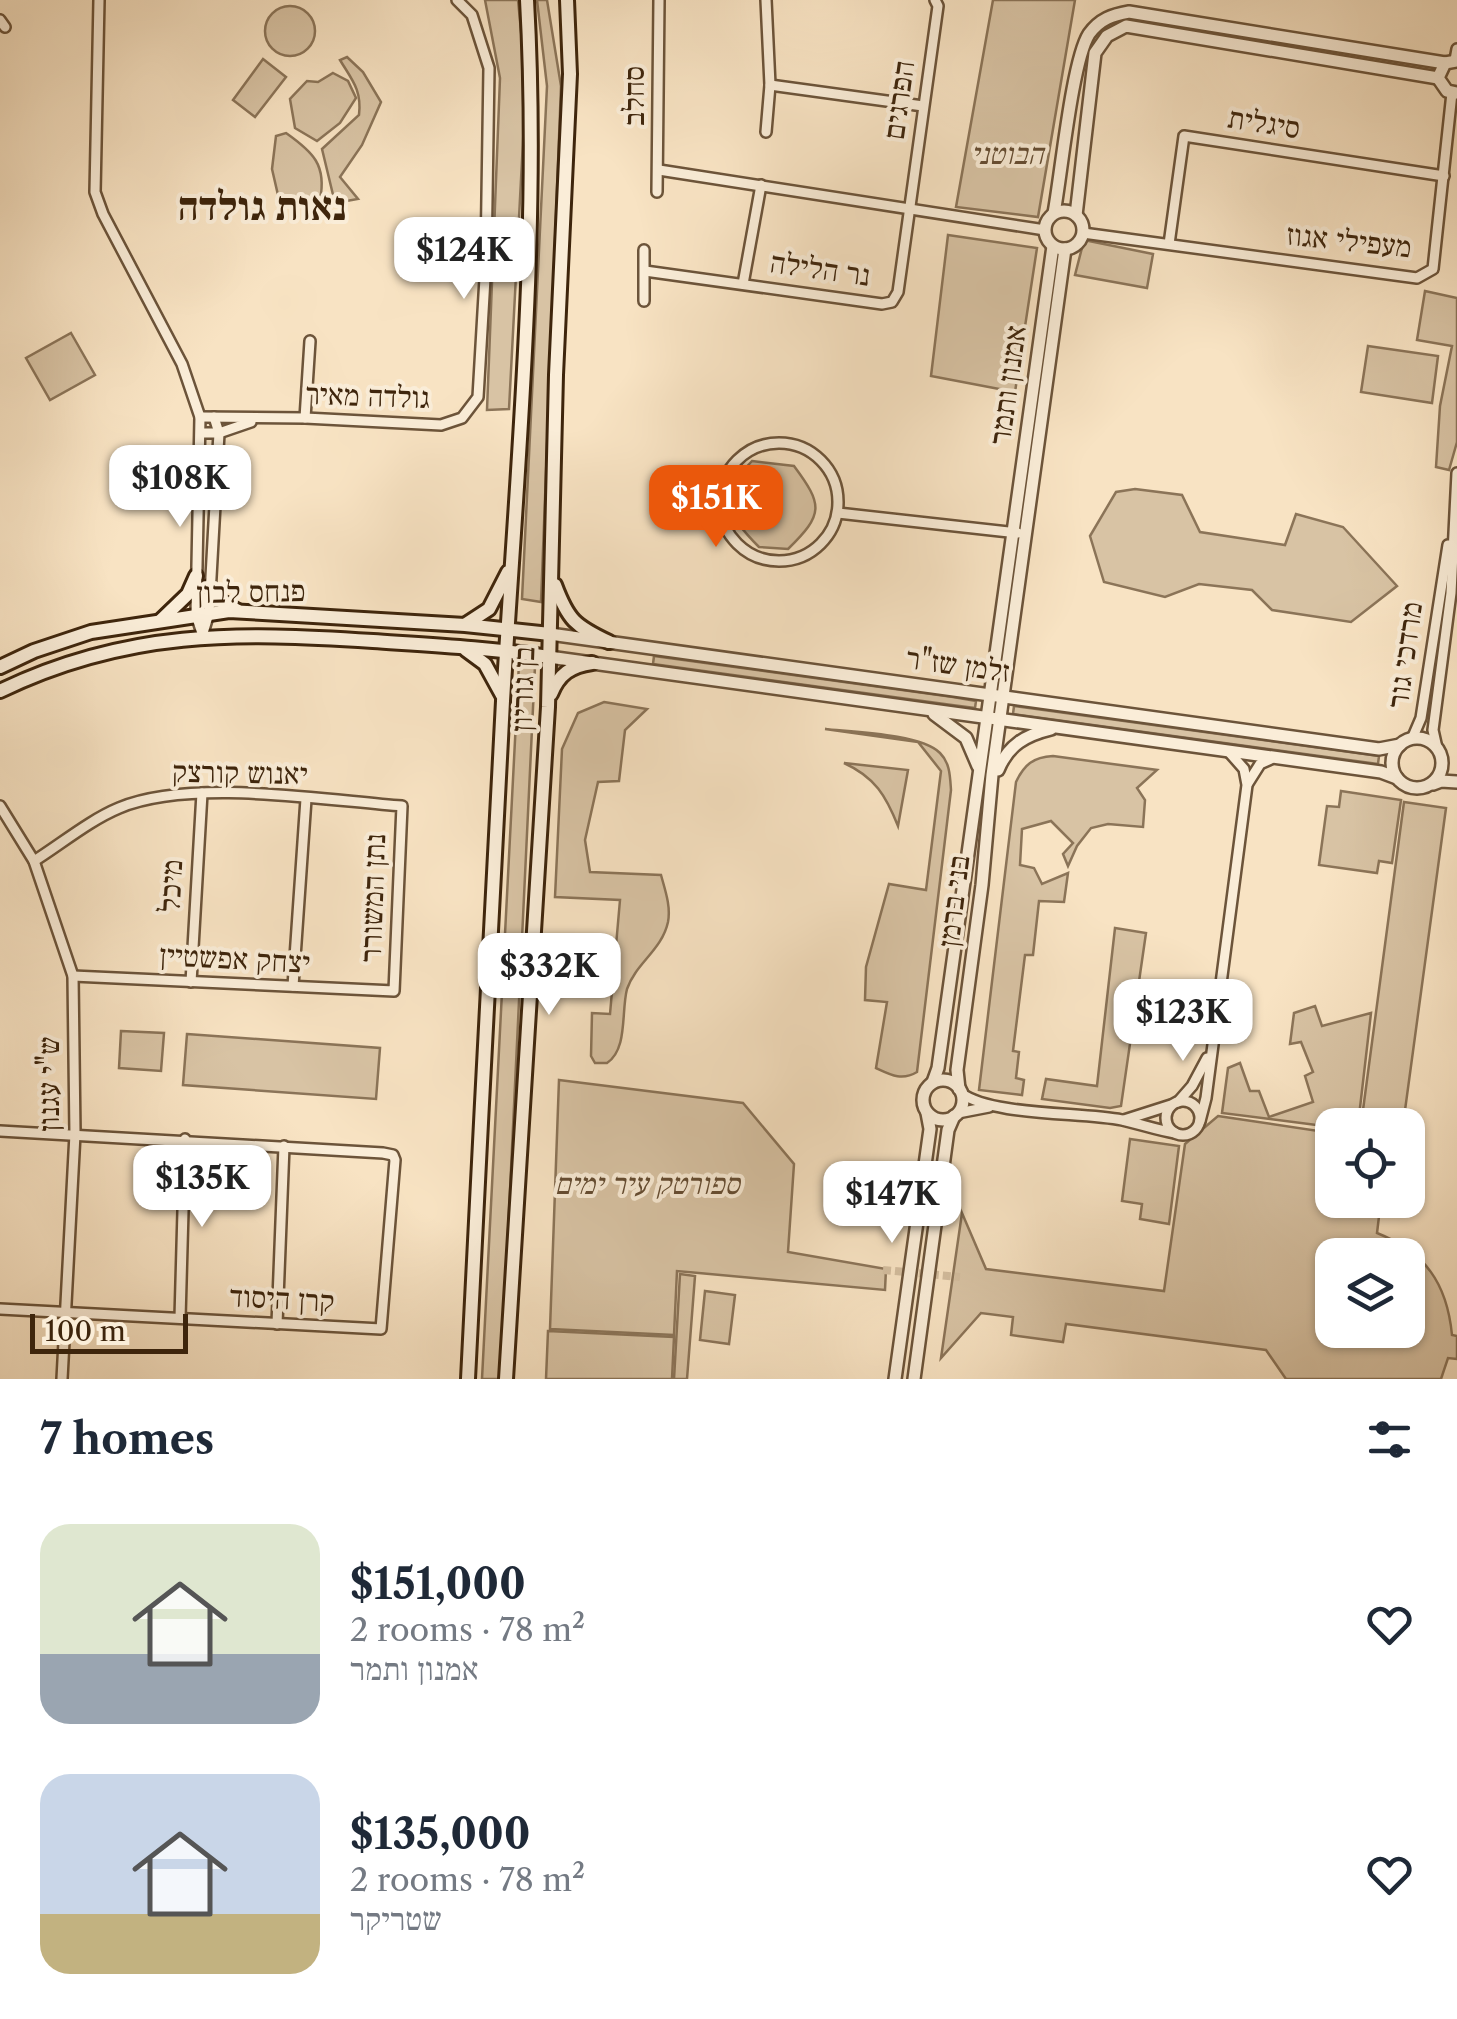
<!DOCTYPE html>
<meta charset="utf-8">
<style>
body{margin:0;font-family:"Libre Caslon Text","Frank Ruhl Libre",serif;background:#f6f6f7;color:#1f2937;height:100vh;display:flex;flex-direction:column;font-size:38px;white-space:nowrap}
*{box-sizing:border-box;margin:0}
p{font-size:32px;color:#747a83}
.icon{flex:none;width:55px;height:55px;fill:none;stroke:currentColor;stroke-width:2;stroke-linecap:round;stroke-linejoin:round}
.map{position:relative;height:1379px;overflow:hidden}
.drawer{display:flex;flex-direction:column;background:#fff;flex:1}
.drawer>*{flex:none}
.fabs{position:absolute;left:1315px;top:1108px;display:grid;gap:20px}
.fabs a{display:grid;place-items:center;width:110px;height:110px;border-radius:20px;background:#fff;box-shadow:0 2px 8px #0004;font-size:50px}
.scale{position:absolute;left:30px;bottom:25px;width:158px;box-sizing:border-box;padding-left:10px;border:5px solid #3e250c;border-top:0;font-size:28px;line-height:35px;white-space:nowrap;color:#3e250c;-webkit-text-stroke:8px #faedd8;paint-order:stroke}
.price{position:absolute;translate:-50% -85px;padding:0 22px;border-radius:20px;background:#fff;color:#222;font-size:32px;line-height:65px;filter:drop-shadow(0 2px 5px #0008)}
.price::after{content:'';position:absolute;left:50%;top:60px;width:30px;height:22px;margin-left:-15px;background:inherit;clip-path:polygon(0 0,100% 0,50% 100%)}
.price.on{background:#ea580c;color:#fff}
ul{padding:0;list-style:none}
li{display:flex;align-items:center;gap:30px;height:250px;padding:0 40px}
li span{display:grid;place-items:center;flex:none;width:280px;height:200px;border-radius:30px;color:#555}
li>.icon{margin-inline-start:auto}
span .icon{width:120px;height:120px;fill:#fffc;stroke-width:1}
li b{font-size:42px}
h2{display:flex;justify-content:space-between;align-items:center;height:120px;padding:0 40px;font-size:42px}
.map>svg:first-child{display:block}
.green{fill:#d8c3a4;stroke:#8b7458;stroke-width:2.5;fill-rule:evenodd}
.lines{fill:none;stroke-linecap:round;stroke-linejoin:round}
.pedestrian-tunnel{stroke:#d3bd9e;stroke-width:8;stroke-dasharray:8 4;stroke-linecap:butt}
.minor-casing{stroke:#6c543a;stroke-width:14}
.tertiary-casing{stroke:#6c543a;stroke-width:16}
.secondary-casing{stroke:#3e250c;stroke-width:18}
.minor{stroke:#faedd8;stroke-width:9}
.tertiary{stroke:#faedd8;stroke-width:11}
.secondary{stroke:#faedd8;stroke-width:12}
.labels{text-anchor:middle;stroke-width:8;stroke-linejoin:round;paint-order:stroke}
.street-label{font-size:30px;fill:#3e250c;stroke:#faedd8}
.park-label{font-size:30px;font-style:italic;fill:#644c32;stroke:#faedd8}
.district-label{font-size:40px;font-weight:bold;fill:#3e250c;stroke:#faedd8}
</style>
<div class="map">
<svg width="1457" height="1379" viewBox="0 0 1457 1379">
<rect width="100%" height="100%" fill="#f8e3c3"/>
<filter id="stains"><feTurbulence type="fractalNoise" baseFrequency=".002" numOctaves="4"/><feColorMatrix values="0 0 0 0 .2 0 0 0 0 .09 0 0 0 0 .02 0 0 0 .5 -.17"/></filter>
<radialGradient id="worn" r=".72"><stop offset=".6" stop-color="#630" stop-opacity="0"/><stop offset="1" stop-color="#630" stop-opacity=".3"/></radialGradient>
<!-- green -->
<g class="green">
<polygon points="485,0 518,0 526,84 509,409 487,410 500,78"/>
<polygon points="537,0 547,0 561,86 541,602 522,599 547,86"/>
<polygon points="993,0 1075,0 1038,217 956,207"/>
<circle cx="290" cy="31" r="25"/>
<path d="M 347,57 L 363,72 L 381,102 L 362,145 L 340,177 L 358,199 L 335,203 L 322,149 L 359,115 C 362,90 352,80 340,60 Z"/>
<polygon points="263,59 286,77 255,117 233,100"/>
<polygon points="333,73 348,81 356,98 340,123 317,141 295,128 290,99 307,81 318,82"/>
<path d="M 286,133 C 313,152 327,165 320,200 L 278,195 L 272,169 L 276,136 Z"/>
<polygon points="948,235 1037,248 1015,392 931,376"/>
<polygon points="1084,240 1153,254 1147,288 1075,275"/>
<polygon points="1425,291 1457,298 1457,442 1449,470 1436,467 1440,406 1452,346 1417,340"/>
<polygon points="71,333 95,375 50,400 26,358"/>
<polygon points="1368,346 1438,356 1432,403 1361,392"/>
<path d="M 752,461 L 794,466 C 823,505 824,514 788,549 L 759,547 C 727,515 718,496 752,461 Z"/>
<polygon points="1135,489 1182,495 1200,532 1285,545 1296,514 1343,527 1397,586 1351,622 1272,610 1252,590 1199,584 1165,597 1104,582 1090,536 1116,492"/>
<polygon points="654,656 953,697 976,701 975,708 952,705 653,664"/>
<polygon points="519,663 535,666 501,1379 482,1379"/>
<path d="M 604,702 L 647,709 L 625,730 L 619,781 L 598,782 L 585,840 L 590,872 L 661,875 C 665,890 671,906 668,922 C 662,950 636,963 627,989 C 621,1012 628,1049 607,1063 L 595,1063 L 591,1056 L 592,1013 L 610,1014 L 620,900 L 555,897 L 562,749 L 578,713 Z"/>
<polygon points="1014,706 1379,756 1378,764 1013,714"/>
<path d="M 825,729 C 853,732 921,734 940,753 C 950,763 950,776 951,790 L 917,1072 C 902,1081 891,1075 876,1068 L 887,1002 L 865,1000 L 866,967 L 889,884 L 926,890 L 941,771 L 918,742 Z"/>
<path d="M 1053,756 L 1157,770 L 1137,788 L 1145,800 L 1143,827 L 1108,824 L 1091,828 L 1077,846 L 1068,866 L 1063,854 L 1073,843 L 1051,821 L 1022,829 L 1020,865 L 1034,868 L 1042,884 L 1068,873 L 1064,902 L 1039,901 L 1033,955 L 1025,955 L 1013,1051 L 1019,1052 L 1016,1078 L 1024,1080 L 1022,1095 L 979,1090 L 1016,782 C 1024,765 1033,757 1053,756 Z"/>
<path d="M 844,763 L 908,770 L 898,826 C 886,796 875,777 844,763 Z"/>
<polygon points="1341,791 1401,800 1392,863 1379,861 1377,873 1319,865 1327,806 1339,807"/>
<polygon points="1404,802 1446,808 1403,1125 1361,1125"/>
<polygon points="1115,928 1146,933 1121,1106 1110,1108 1042,1099 1046,1079 1097,1086"/>
<polygon points="1315,1006 1322,1026 1371,1013 1358,1125 1332,1127 1222,1113 1228,1068 1240,1063 1250,1091 1259,1091 1269,1117 1313,1102 1305,1076 1313,1072 1301,1042 1290,1044 1294,1013"/>
<polygon points="121,1031 164,1033 161,1071 119,1068"/>
<polygon points="187,1034 380,1048 376,1099 183,1085"/>
<polygon points="559,1080 743,1103 794,1164 788,1252 886,1269 885,1290 677,1271 674,1335 550,1329"/>
<path d="M 1218,1116 L 1332,1133 L 1332,1200 L 1381,1200 L 1377,1233 C 1425,1252 1447,1283 1452,1335 L 1457,1336 L 1457,1359 L 1448,1358 L 1441,1379 L 1286,1379 L 1266,1350 L 1066,1324 L 1063,1342 L 1011,1335 L 1013,1317 L 981,1313 L 941,1358 L 962,1213 L 986,1269 L 1164,1291 L 1185,1144 ZM 1408,1255 L 1408,1330 L 1332,1330 L 1332,1255 Z"/>
<polygon points="1130,1139 1179,1146 1169,1224 1140,1219 1142,1204 1122,1201"/>
<polygon points="680,1274 695,1276 687,1379 674,1379"/>
<polygon points="705,1291 735,1295 729,1344 700,1340"/>
<polygon points="548,1331 674,1337 672,1379 546,1379"/>
</g>
<g class="lines">
<!-- pedestrian-tunnel -->
<polyline class="pedestrian-tunnel" points="883,1270 960,1277"/>
<!-- minor casing -->
<g class="minor-casing">
<g id="minor">
<polyline points="99,0 95,192 103,214 182,364 200,417 196,615 203,636"/>
<polyline points="766,0 770,85 766,132"/>
<polyline points="0,20 5,27"/>
<polyline points="1455,60 1457,49"/>
<polyline points="770,85 923,106"/>
<polyline points="659,170 1045,230"/>
<polyline points="657,192 659,0"/>
<polyline points="1083,233 1417,278 1433,269 1452,93"/>
<polyline points="1169,244 1184,136 1444,176"/>
<polyline points="645,271 882,304 892,302 898,292 938,6 935,0"/>
<polyline points="743,284 761,185"/>
<polyline points="644,301 644,250"/>
<polyline points="200,417 305,418 441,425 462,418 478,397 486,261 489,68 472,15 457,0"/>
<polyline points="305,418 310,341"/>
<polyline points="201,433 219,433 251,422"/>
<circle cx="779" cy="502" r="59"/>
<polyline points="838,513 1018,533"/>
<polyline points="203,633 209,613 219,433 214,417"/>
<polyline points="1412,739 1421,718 1448,545"/>
<polyline points="1437,748 1433,730 1451,593 1457,473"/>
<polyline points="1248,783 1260,764 1271,759"/>
<polyline points="0,806 34,861 73,976 75,1134 62,1379"/>
<path d="M 34,861 C 61,844 90,820 119,808 C 191,778 323,800 402,806 L 394,991 L 73,976"/>
<polyline points="191,982 202,793"/>
<polyline points="293,986 306,799"/>
<path d="M 961,1093 C 992,1116 1081,1112 1122,1120 C 1140,1124 1157,1130 1175,1133"/>
<circle cx="1183" cy="1118" r="17"/>
<polyline points="1178,1102 1192,1086 1207,1058"/>
<polyline points="958,1113 989,1107"/>
<polyline points="1124,1120 1171,1105"/>
<polyline points="1200,1121 1206,1098 1247,785 1244,769 1229,752"/>
<polyline points="0,1131 383,1153 393,1155 395,1160 381,1329 0,1309"/>
<polyline points="180,1318 185,1139"/>
<polyline points="277,1324 284,1146"/>
</g>
</g>
<!-- tertiary casing -->
<g class="tertiary-casing">
<g id="tertiary">
<polyline points="1457,61 1445,63 1438,78 1447,91 1457,93"/>
<circle cx="1064" cy="230" r="19"/>
<path d="M 1054,213 C 1061,176 1072,61 1089,34 C 1100,19 1112,15 1129,12 L 1445,63"/>
<polyline points="1076,215 1095,53 1107,36 1126,26 1438,78"/>
<polyline points="550,634 1379,749 1400,745"/>
<polyline points="549,657 1381,772 1397,778"/>
<polyline points="934,714 966,738 978,766"/>
<circle cx="1417" cy="763" r="25"/>
<path d="M 998,770 C 1008,745 1026,735 1051,729"/>
<polyline points="1433,784 1441,781 1457,782"/>
<circle cx="943" cy="1100" r="20"/>
<polyline points="933,1082 938,1068 1053,246"/>
<polyline points="959,1089 957,1070 982,885 992,775 1065,249"/>
<polyline points="895,1379 930,1129 927,1113"/>
<polyline points="914,1379 948,1130 954,1116"/>
</g>
</g>
<!-- secondary casing -->
<g class="secondary-casing">
<g id="secondary">
<path d="M 555,585 C 568,620 575,626 609,642"/>
<polyline points="209,587 219,600 238,611"/>
<polyline points="161,620 188,594 196,576"/>
<polyline points="466,624 489,609 508,572"/>
<polyline points="466,650 485,664 502,695"/>
<polyline points="0,667 34,651 91,632 229,611 465,625 550,634"/>
<path d="M 0,691 C 126,630 237,632 373,641 C 432,645 491,648 549,657"/>
<path d="M 551,694 C 559,674 571,666 592,663"/>
<path d="M 468,1379 C 480,1153 490,927 503,701 C 517,468 540,233 527,0"/>
<polyline points="506,1379 548,707 556,375 570,74 567,0"/>
</g>
</g>
<!-- minor -->
<use href="#minor" class="minor"/>
<!-- tertiary -->
<use href="#tertiary" class="tertiary"/>
<!-- secondary -->
<use href="#secondary" class="secondary"/>
</g>
<g class="labels">
<!-- street labels -->
<g class="street-label">
<text transform="translate(634 96) rotate(-90)" y="10">סחלב</text>
<text transform="translate(899 100) rotate(-82)" y="10">הפרגים</text>
<text transform="translate(1264 123) rotate(9)" y="10">סיגלית</text>
<text transform="translate(1349 241) rotate(6)" y="10">מעפילי אגוז</text>
<text transform="translate(820 269) rotate(8)" y="10">נר הלילה</text>
<text transform="translate(1008 385) rotate(-82)" y="10">אמנון ותמר</text>
<text transform="translate(368 396) rotate(2)" y="10">גולדה מאיר</text>
<text transform="translate(251 592) rotate(-1)" y="10">פנחס לבון</text>
<text transform="translate(1405 655) rotate(-82)" y="10">מרדכי גור</text>
<text transform="translate(958 665) rotate(8)" y="10">זלמן שז"ר</text>
<text transform="translate(523 689) rotate(-88)" y="10">בן גוריון</text>
<text transform="translate(240 773) rotate(1)" y="10">יאנוש קורצק</text>
<text transform="translate(171 886) rotate(-87)" y="10">מיכל</text>
<text transform="translate(373 898) rotate(-88)" y="10">נתן המשורר</text>
<text transform="translate(954 901) rotate(-83)" y="10">בני ברמן</text>
<text transform="translate(235 959) rotate(3)" y="10">יצחק אפשטיין</text>
<text transform="translate(49 1084) rotate(-90)" y="10">ש"י עגנון</text>
<text transform="translate(282 1299) rotate(3)" y="10">קרן היסוד</text>
</g>
<!-- park labels -->
<g class="park-label">
<text x="1007" y="164">הבוטני</text>
<text x="647" y="1194">ספורטק עיר ימים</text>
</g>
<!-- district labels -->
<g class="district-label">
<text x="262" y="220">נאות גולדה</text>
</g>
</g>
<rect width="100%" height="100%" filter="url(#stains)"/>
<rect width="100%" height="100%" fill="url(#worn)"/>
</svg>
<div class="fabs">
<a><svg class="icon" aria-label="locate" viewBox="0 0 24 24"><circle cx="12" cy="12" r="6"/><path d="M12 2v4M12 18v4M2 12h4M18 12h4"/></svg></a>
<a><svg class="icon" aria-label="layers" viewBox="0 0 24 24"><path d="M12 4l9 5-9 5-9-5zM3 14l9 5 9-5"/></svg></a>
</div>
<div class="scale">100 m</div>
<b class="price" style="left:464px;top:302px">$124K</b>
<b class="price" style="left:180px;top:530px">$108K</b>
<b class="price on" style="left:716px;top:550px">$151K</b>
<b class="price" style="left:549px;top:1018px">$332K</b>
<b class="price" style="left:1183px;top:1064px">$123K</b>
<b class="price" style="left:202px;top:1230px">$135K</b>
<b class="price" style="left:892px;top:1246px">$147K</b>
</div>
<section class="drawer">
<h2>7 homes<svg class="icon" aria-label="filters" viewBox="0 0 24 24"><path d="M4 7h16M4 17h16"/><circle cx="9" cy="7" r="2"/><circle cx="15" cy="17" r="2"/></svg></h2>
<ul>
<li><span style="background:linear-gradient(#dfe7d0 65%,#9aa5b1 0)"><svg class="icon" aria-label="home" viewBox="0 0 24 24"><path d="M3 11l9-7 9 7M6 9v11h12V9"/></svg></span><div><b>$151,000</b><p>2 rooms · 78 m²</p><p>אמנון ותמר</p></div><svg class="icon" aria-label="heart" viewBox="0 0 24 24"><path d="M12 20l-8-8c-3-5 5-10 8-4 3-6 11-1 8 4z"/></svg></li>
<li><span style="background:linear-gradient(#c9d6e8 70%,#c2b280 0)"><svg class="icon" aria-label="home" viewBox="0 0 24 24"><path d="M3 11l9-7 9 7M6 9v11h12V9"/></svg></span><div><b>$135,000</b><p>2 rooms · 78 m²</p><p>שטריקר</p></div><svg class="icon" aria-label="heart" viewBox="0 0 24 24"><path d="M12 20l-8-8c-3-5 5-10 8-4 3-6 11-1 8 4z"/></svg></li>
</ul>
</section>
